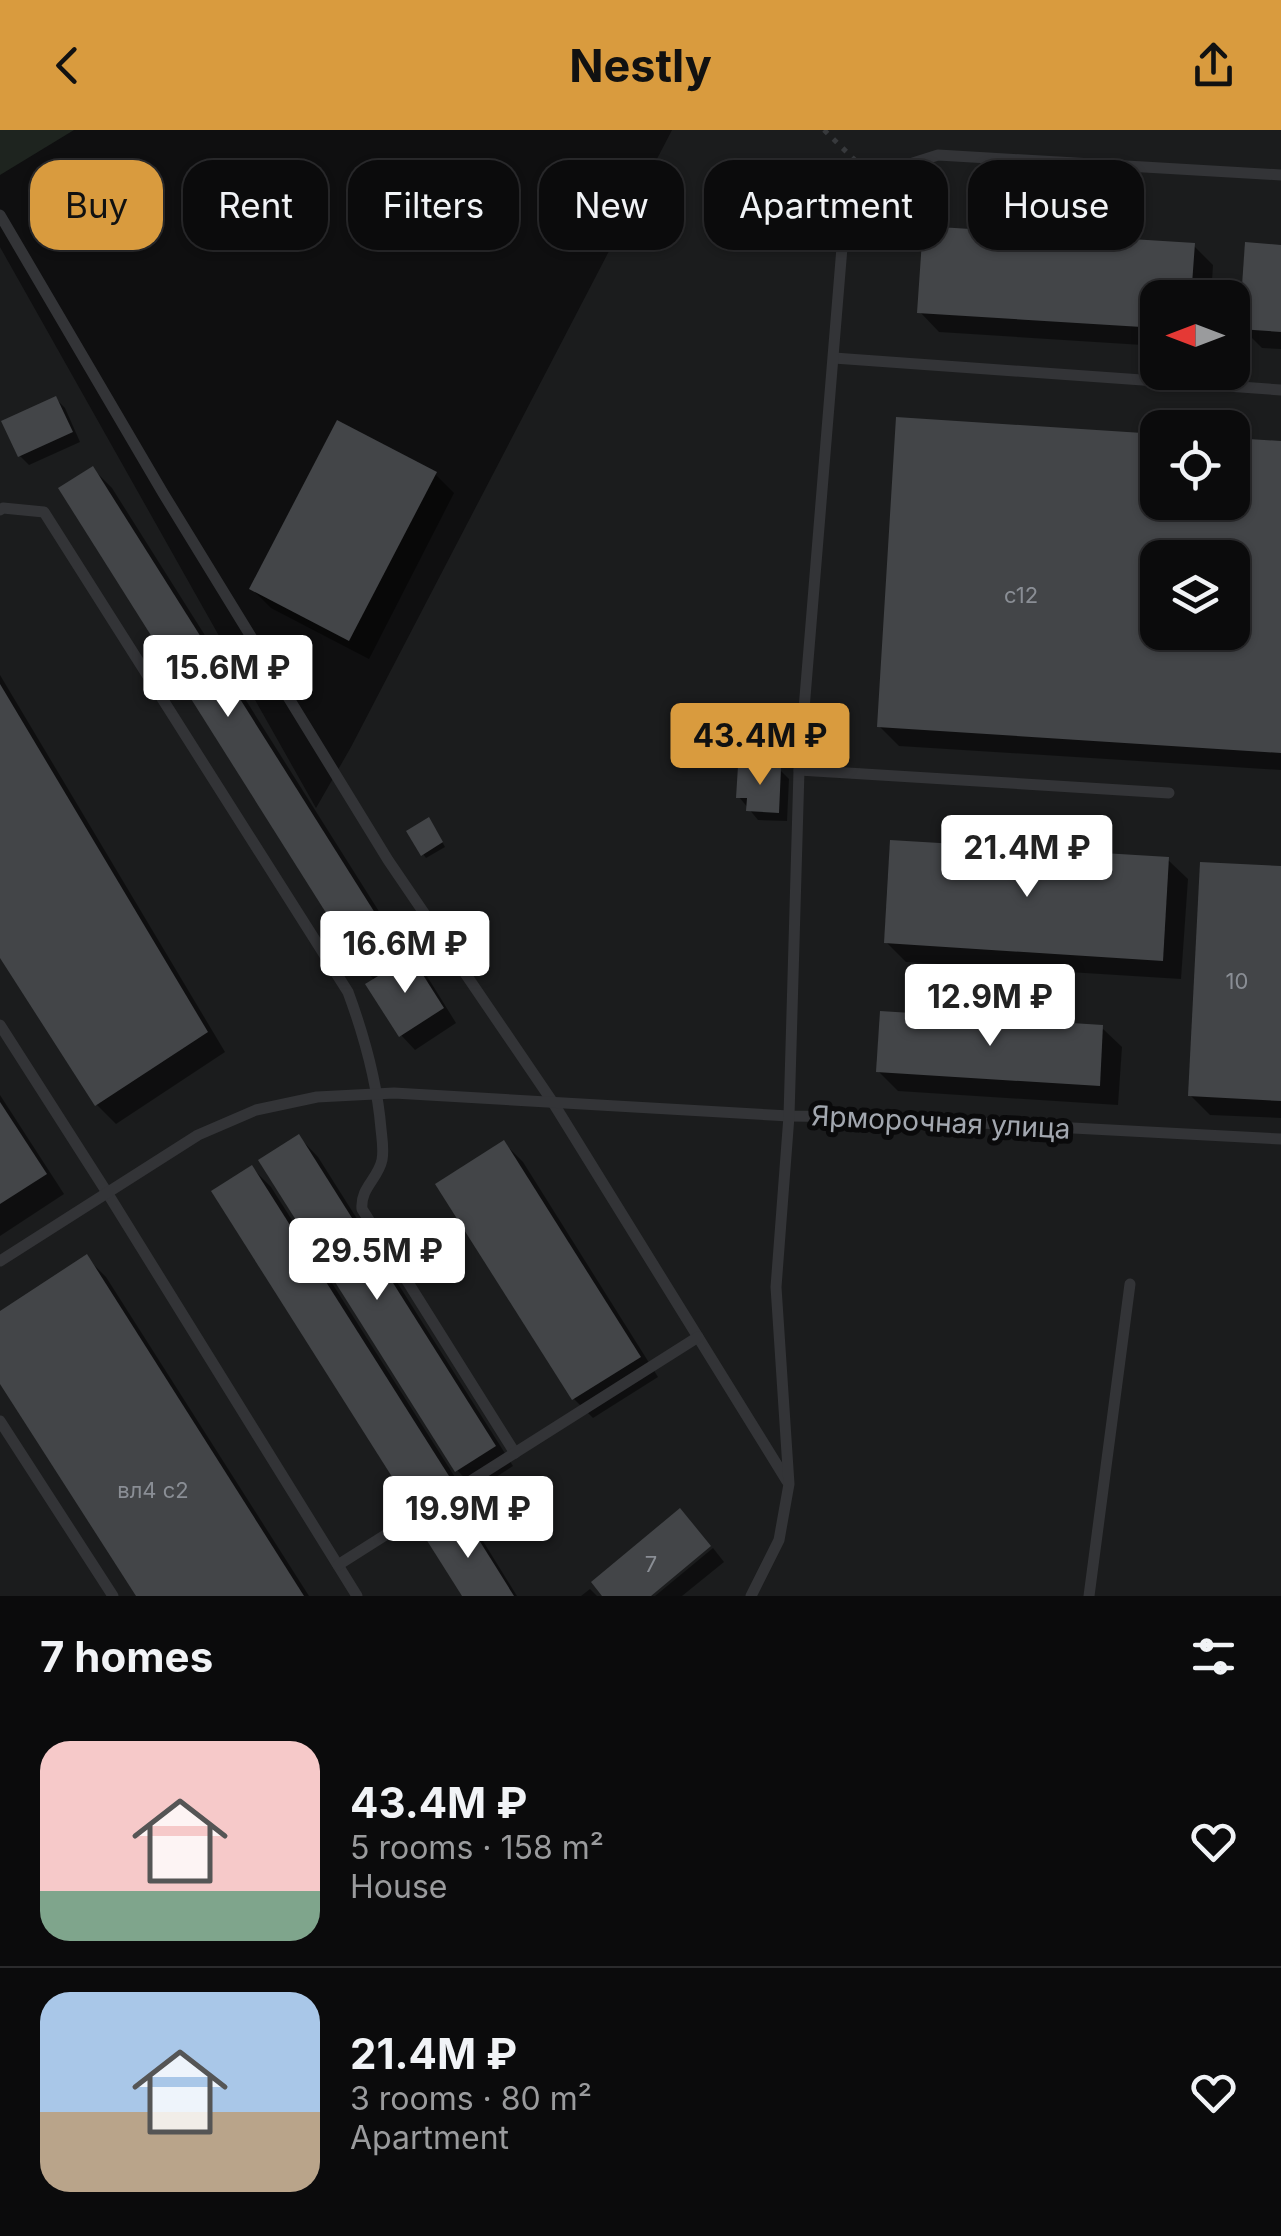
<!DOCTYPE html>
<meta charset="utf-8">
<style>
body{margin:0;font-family:Inter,sans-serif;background:#19191a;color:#f1f3f6;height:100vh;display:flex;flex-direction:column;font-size:38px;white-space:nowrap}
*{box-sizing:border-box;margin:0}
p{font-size:32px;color:#9a9b9d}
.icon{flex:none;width:55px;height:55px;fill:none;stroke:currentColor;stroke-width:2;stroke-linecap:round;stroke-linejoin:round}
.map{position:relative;height:1466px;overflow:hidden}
.panel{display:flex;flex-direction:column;background:#0b0b0c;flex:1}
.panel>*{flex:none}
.hud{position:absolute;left:30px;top:30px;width:1222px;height:90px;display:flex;gap:20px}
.needle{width:65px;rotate:270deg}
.controls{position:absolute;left:1140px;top:150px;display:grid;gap:20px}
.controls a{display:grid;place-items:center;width:110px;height:110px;border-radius:20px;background:#0b0b0c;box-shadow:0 2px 8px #0004,0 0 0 2px #2b2b2d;font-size:50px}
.price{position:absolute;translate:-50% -85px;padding:0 22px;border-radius:10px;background:#fff;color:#222;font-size:32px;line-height:65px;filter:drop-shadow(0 2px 5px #0008)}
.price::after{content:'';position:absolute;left:50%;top:60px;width:30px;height:22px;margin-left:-15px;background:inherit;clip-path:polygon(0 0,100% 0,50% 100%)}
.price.current{background:#d99b3e;color:#111}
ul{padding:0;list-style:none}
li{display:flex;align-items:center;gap:30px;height:250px;padding:0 40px}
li+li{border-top:2px solid #2b2b2d}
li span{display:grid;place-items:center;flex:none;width:280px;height:200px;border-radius:30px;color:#555}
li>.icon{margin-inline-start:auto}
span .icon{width:120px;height:120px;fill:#fffc;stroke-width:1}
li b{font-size:42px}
h2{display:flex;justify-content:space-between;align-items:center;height:120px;padding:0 40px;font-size:42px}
.pill{padding:0 35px;border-radius:30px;background:#0b0b0c;box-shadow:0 2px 8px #0004,0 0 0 2px #2b2b2d;font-size:35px;line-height:90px}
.pill.current{background:#d99b3e;color:#111}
header{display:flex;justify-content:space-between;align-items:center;height:130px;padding:0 40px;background:#d99b3e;color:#111;font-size:45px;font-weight:700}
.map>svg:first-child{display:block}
.built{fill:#1b1c1d;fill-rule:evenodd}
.green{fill:#1e241f}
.shadow{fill:#0007;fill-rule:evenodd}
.building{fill:#434548;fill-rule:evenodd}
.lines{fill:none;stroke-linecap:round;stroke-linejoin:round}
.path{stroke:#37393c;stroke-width:5;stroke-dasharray:5 8;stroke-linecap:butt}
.lane{stroke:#333437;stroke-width:11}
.labels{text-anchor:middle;stroke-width:10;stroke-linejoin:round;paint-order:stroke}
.number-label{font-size:22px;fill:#8a8e95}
.street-label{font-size:28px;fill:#a2a7af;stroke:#0a0a0b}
</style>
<header><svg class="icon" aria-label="back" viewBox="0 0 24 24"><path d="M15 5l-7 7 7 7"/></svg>Nestly<svg class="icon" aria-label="share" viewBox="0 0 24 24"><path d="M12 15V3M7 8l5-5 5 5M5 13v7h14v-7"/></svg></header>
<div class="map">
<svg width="1281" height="1466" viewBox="0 0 1281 1466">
<rect width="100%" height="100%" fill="#0f0f10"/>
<!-- built -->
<path class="built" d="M 672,0 L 1281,0 L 1281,1466 L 0,1466 L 0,117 L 316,678 L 351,617 ZM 1158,168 L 1232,168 L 1232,242 L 1158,242 ZM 1158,298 L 1232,298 L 1232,372 L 1158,372 ZM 1158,428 L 1232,428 L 1232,502 L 1158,502 Z"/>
<!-- green -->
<polygon class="green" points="0,0 74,0 0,45"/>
<!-- shadow -->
<g class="shadow">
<polygon points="1194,116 1213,135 1211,168 1158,168 1158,216 939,202 920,182"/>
<polygon points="1281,117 1281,219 1262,218 1242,198"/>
<polygon points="56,269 65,278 80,312 29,335 20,326"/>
<path d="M 1281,314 L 1281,640 L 899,616 L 879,596 L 1158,372 L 1232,372 ZM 1158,428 L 1232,428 L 1232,502 L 1158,502 Z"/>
<polygon points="93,339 112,358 409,829 425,843 456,893 415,920 401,905 375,851 366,841"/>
<polygon points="435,344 454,363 369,529 271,478 252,459"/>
<polygon points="0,545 225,922 116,994 97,975 0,824"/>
<polygon points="780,640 789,649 787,691 758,690 739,667"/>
<polygon points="432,694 445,717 426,728 423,724"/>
<polygon points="1168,730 1188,749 1181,849 906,832 886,812"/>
<polygon points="1281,738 1281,988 1210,985 1190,965"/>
<polygon points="1102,898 1122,917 1118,975 898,961 878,941"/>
<polygon points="0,965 64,1064 0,1106"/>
<polygon points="299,1007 318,1027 513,1336 476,1360 457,1340"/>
<polygon points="504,1013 523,1032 658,1247 593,1288 574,1269"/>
<polygon points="252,1038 271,1057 467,1366 429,1390 410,1371 214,1062"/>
<polygon points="87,1128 106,1147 309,1466 139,1466 0,1249 0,1184"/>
<polygon points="463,1389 478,1403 517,1466 465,1466"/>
<polygon points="713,1418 724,1432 682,1466 655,1466"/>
<polygon points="590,1459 597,1466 581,1466"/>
</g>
<!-- building -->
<g class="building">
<polygon points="923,96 1195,113 1191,168 1158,168 1158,198 917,183"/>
<polygon points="1245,112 1281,115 1281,202 1239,199"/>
<polygon points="56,266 73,302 18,327 1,291"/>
<path d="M 896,287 L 1158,304 L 1158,372 L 1232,372 L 1232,308 L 1281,311 L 1281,623 L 877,597 ZM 1158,428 L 1232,428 L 1232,502 L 1158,502 Z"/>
<polygon points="337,290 437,342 349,511 249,459"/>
<polygon points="93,336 399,821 364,843 58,358"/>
<polygon points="0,554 208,902 95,976 0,828"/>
<polygon points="738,636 781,638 779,683 746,681 747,668 736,668"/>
<polygon points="429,687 443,712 421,726 406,701"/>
<polygon points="890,710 1169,727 1163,831 884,813"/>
<polygon points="1200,732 1281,736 1281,971 1188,966"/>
<polygon points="411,826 444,878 399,907 365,854"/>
<polygon points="880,881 1103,895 1100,956 876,942"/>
<polygon points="0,972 47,1044 0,1074"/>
<polygon points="299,1004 496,1316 455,1342 258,1030"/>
<polygon points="504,1010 641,1227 572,1270 435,1054"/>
<polygon points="252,1035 449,1346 408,1372 211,1061"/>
<polygon points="87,1124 304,1466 136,1466 0,1254 0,1181"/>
<polygon points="680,1378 711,1416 651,1466 602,1466 591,1452"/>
<polygon points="464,1386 514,1466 462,1466 426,1409"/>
</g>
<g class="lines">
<!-- path -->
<polyline class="path" points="824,0 859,34"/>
<!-- lane -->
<g class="lane">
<polyline points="0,85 163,363 388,730 552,971 787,1351"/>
<polyline points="834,228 1281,260"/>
<path d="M 0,380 L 3,378 L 44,382 L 348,862 C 365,908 377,951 381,999 C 382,1009 384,1020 382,1030 C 378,1049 360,1058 362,1079 L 515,1323"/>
<polyline points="799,640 1169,663"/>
<polyline points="0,895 108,1064 357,1466"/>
<polyline points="0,1131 198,1005 256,980 317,967 394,963 789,986 868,987 1281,1009"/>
<polyline points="0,1291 113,1466"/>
<polyline points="338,1435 698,1207"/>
<polyline points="751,1466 779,1410 789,1354 776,1157 789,986 799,640 845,81 872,46 938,25 1281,45"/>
<polyline points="1089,1466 1130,1154"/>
</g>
</g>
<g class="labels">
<!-- number labels -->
<g class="number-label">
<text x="1021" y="473">с12</text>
<text x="1237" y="859">10</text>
<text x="153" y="1368">вл4 с2</text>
<text x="651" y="1442">7</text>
</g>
<!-- street labels -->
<g class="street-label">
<text transform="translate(941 992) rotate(3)" y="10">Ярморочная улица</text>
</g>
</g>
</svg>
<div class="controls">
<a><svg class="needle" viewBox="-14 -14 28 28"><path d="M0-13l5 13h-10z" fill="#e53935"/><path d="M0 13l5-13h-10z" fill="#9a9b9d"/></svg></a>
<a><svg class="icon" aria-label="locate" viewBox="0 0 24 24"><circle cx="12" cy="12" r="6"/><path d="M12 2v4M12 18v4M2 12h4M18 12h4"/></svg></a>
<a><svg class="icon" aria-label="layers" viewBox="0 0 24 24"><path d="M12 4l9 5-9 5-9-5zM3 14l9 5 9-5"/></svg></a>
</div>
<b class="price" style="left:228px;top:590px">15.6M ₽</b>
<b class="price current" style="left:760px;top:658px">43.4M ₽</b>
<b class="price" style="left:1027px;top:770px">21.4M ₽</b>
<b class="price" style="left:405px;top:866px">16.6M ₽</b>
<b class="price" style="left:990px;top:919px">12.9M ₽</b>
<b class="price" style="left:377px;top:1173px">29.5M ₽</b>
<b class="price" style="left:468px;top:1431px">19.9M ₽</b>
<div class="hud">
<a class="pill current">Buy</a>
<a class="pill">Rent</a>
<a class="pill">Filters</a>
<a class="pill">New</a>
<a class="pill">Apartment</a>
<a class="pill">House</a>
</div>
</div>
<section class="panel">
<h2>7 homes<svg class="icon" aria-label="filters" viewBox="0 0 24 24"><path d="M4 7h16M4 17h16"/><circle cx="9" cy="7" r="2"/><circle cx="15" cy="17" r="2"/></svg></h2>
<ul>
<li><span style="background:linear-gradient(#f6c9c9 75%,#7fa58c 0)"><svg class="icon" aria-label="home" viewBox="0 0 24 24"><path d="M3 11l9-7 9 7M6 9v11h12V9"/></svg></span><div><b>43.4M ₽</b><p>5 rooms · 158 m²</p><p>House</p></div><svg class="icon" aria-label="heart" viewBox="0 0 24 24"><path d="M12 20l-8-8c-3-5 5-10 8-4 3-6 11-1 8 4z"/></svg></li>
<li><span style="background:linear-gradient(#a9c7e8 60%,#b9a48a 0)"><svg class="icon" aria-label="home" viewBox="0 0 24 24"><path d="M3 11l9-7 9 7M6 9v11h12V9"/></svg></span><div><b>21.4M ₽</b><p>3 rooms · 80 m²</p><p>Apartment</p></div><svg class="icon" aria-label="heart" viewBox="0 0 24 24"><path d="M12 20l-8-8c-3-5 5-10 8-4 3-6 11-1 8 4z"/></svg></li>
</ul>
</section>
